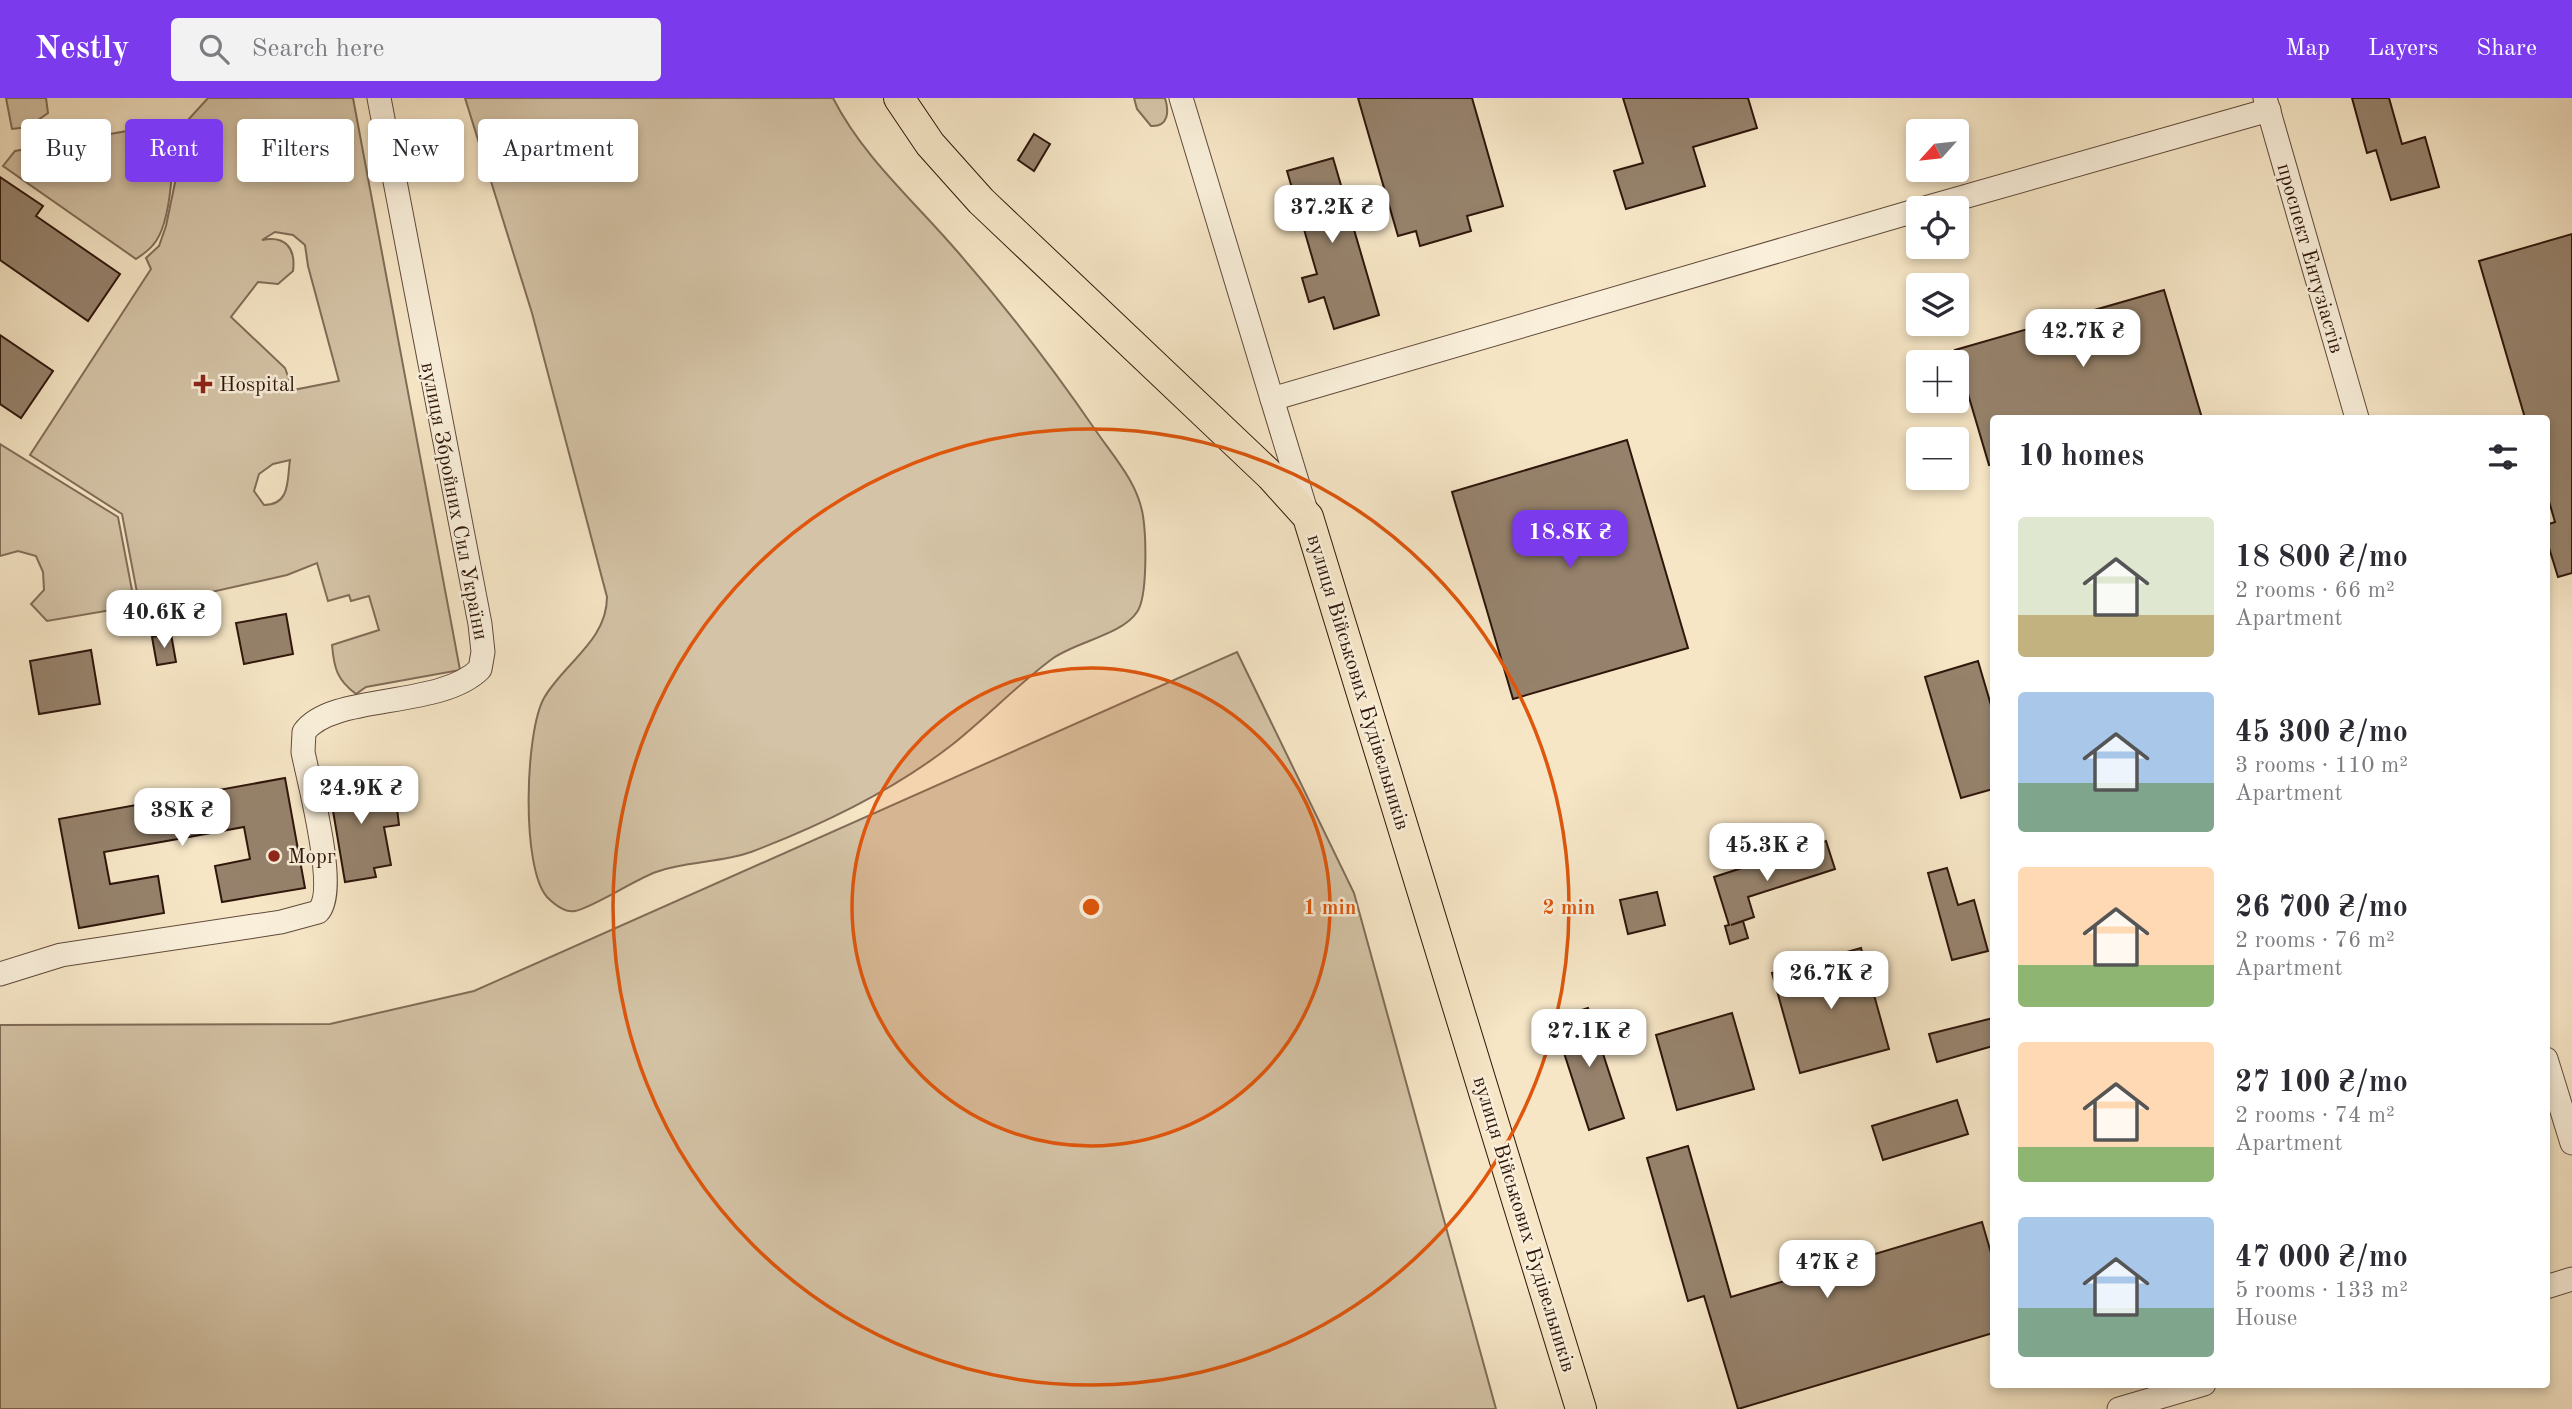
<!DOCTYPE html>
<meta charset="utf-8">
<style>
body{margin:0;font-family:"Old Standard TT",serif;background:#f2f2f3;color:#2b2b33;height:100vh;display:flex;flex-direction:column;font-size:26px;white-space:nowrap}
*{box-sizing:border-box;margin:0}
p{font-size:23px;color:#7c7c81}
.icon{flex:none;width:38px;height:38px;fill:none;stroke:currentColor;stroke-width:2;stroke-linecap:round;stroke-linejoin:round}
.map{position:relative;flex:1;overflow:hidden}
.details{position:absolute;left:1990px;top:317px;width:560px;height:973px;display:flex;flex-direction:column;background:#fff;border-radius:7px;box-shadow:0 4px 10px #0003}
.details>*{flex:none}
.top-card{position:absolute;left:21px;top:21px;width:665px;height:63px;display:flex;gap:14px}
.needle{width:46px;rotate:243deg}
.buttons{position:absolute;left:1906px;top:21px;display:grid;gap:14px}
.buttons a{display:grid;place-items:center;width:63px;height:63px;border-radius:7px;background:#fff;box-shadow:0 4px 10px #0003;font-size:35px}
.price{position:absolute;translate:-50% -60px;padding:0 16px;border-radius:14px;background:#fff;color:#222;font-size:23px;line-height:46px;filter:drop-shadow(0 2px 4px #0008)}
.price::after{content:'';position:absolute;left:50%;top:42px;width:21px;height:16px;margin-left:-10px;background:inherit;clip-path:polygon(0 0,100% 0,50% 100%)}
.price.selected{background:#7c3aed;color:#fff}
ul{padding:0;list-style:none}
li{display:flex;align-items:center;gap:21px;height:175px;padding:0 28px}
li span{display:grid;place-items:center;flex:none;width:196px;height:140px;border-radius:7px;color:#555}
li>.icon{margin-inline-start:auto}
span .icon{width:84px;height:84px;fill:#fffc;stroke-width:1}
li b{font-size:30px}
h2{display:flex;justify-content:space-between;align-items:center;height:84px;padding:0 28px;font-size:30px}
.pill{padding:0 24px;border-radius:7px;background:#fff;box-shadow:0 4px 10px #0003;font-size:24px;line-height:63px}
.pill.selected{background:#7c3aed;color:#fff}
header{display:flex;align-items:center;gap:42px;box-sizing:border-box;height:98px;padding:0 35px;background:#7c3aed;color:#fff}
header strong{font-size:33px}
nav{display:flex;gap:38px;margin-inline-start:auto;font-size:24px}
.search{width:490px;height:63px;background:#f2f2f3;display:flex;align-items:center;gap:18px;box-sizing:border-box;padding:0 24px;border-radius:7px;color:#7c7c81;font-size:26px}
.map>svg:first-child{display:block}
.green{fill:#d4c3a6;stroke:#826c58;stroke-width:2;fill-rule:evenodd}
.building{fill:#96826c;stroke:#2f160b;stroke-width:2}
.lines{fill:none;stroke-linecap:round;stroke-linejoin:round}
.minor-casing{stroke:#614a3a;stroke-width:25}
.major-casing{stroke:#2f160b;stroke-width:32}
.minor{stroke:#f9efda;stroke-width:23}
.major{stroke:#f6e6c6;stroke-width:30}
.ring{fill:none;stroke:#df560c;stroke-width:3.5}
.poi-dot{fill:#8f2418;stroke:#f9efda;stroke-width:2.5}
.labels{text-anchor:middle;stroke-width:5;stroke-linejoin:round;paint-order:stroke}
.street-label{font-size:21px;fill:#2f160b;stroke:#f9efda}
.poi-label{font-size:21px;fill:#2f160b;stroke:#f9efda;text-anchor:start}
.centre{fill:#df560c;stroke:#f9efda;stroke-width:3.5}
.ring-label{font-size:21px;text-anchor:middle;font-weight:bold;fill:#df560c;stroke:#f9efda;stroke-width:5;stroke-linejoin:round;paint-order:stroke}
</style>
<header>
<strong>Nestly</strong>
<div class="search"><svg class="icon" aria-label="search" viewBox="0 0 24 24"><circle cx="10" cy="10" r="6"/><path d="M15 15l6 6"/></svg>Search here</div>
<nav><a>Map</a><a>Layers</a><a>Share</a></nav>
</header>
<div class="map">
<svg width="2572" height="1311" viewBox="0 0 2572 1311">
<rect width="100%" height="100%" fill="#f6e6c6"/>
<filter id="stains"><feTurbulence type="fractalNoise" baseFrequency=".00286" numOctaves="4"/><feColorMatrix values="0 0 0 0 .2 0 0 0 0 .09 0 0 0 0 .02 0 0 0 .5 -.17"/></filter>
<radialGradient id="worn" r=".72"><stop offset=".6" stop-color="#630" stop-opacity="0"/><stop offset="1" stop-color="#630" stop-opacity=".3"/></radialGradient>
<!-- green -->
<g class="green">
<polygon points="6,0 46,0 48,15 28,29 12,31"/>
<path d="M 208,0 L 353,0 L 460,572 L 366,589 L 356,596 C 337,582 334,570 332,547 L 379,532 L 369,498 L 351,503 L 349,497 L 328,503 L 317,465 L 287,477 L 140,510 L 122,416 L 30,357 L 151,171 L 146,160 L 159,148 L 166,128 L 188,22 ZM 275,134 L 293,137 L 305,147 L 308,168 L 339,283 L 293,292 L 285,270 L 231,219 L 258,184 L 278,186 L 293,173 C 296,150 285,137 262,142 ZM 290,362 C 287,381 291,407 264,407 L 254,393 L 259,376 L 273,366 Z"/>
<path d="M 465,0 L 833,0 C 863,59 913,102 956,152 C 1006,209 1053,270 1096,333 C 1114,359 1138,385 1143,418 C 1146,437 1148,499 1137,514 C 1122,537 1075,544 1052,561 C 1017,587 987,619 953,646 C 893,693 822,727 751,754 C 720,765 686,763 656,774 C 634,782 592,810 575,813 C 565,815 554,806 547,799 C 521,770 525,634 544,600 C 564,565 607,543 607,499 L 532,215 Z"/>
<path d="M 1134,0 L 1165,0 C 1169,13 1169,29 1151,28 L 1137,11 Z"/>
<path d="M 172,25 C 174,53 173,125 153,147 C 149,152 142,157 136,161 L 3,68 L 15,53 Z"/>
<polygon points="0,346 118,419 135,508 47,523 31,506 44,492 43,474 36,458 18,453 0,458"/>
<polygon points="1237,554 1354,795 1496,1311 0,1311 0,927 330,926 474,893"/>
</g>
<!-- building -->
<g class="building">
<polygon points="1358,0 1472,0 1503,108 1467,118 1471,133 1420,148 1416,133 1398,138"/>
<polygon points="1623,0 1748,0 1757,30 1693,49 1705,88 1626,111 1614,73 1643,65"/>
<polygon points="2352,0 2389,0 2402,46 2425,39 2439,89 2391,102 2376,52 2367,55"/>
<polygon points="1034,36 1050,46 1034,73 1018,62"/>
<polygon points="1333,60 1379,217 1334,231 1324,199 1309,204 1302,180 1317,176 1287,73"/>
<polygon points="0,79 43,108 36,118 120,176 88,223 0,162"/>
<polygon points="2572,136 2572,475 2558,479 2546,440 2546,427 2555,424 2546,393 2546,320 2525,320 2479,163"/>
<polygon points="2164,192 2202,320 1993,320 1993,366 1989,367 1955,252"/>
<polygon points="0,237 53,273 21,320 0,306"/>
<polygon points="1627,342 1688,550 1513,601 1452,394"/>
<polygon points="286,516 293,556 244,566 236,525"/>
<polygon points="171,536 176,564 157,567 152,539"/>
<polygon points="91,552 100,606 39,616 30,563"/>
<polygon points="1978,563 1993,614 1993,691 1961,700 1925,579"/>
<polygon points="374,675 380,712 397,710 399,727 384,729 391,767 374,770 376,779 345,784 328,683"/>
<polygon points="285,680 305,790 222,804 215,768 250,761 244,729 178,741 104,754 110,786 158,778 164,815 79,830 59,721"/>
<polygon points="1826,743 1835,771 1748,799 1754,819 1731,827 1743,823 1748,840 1730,846 1725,828 1729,827 1714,779"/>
<polygon points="1947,770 1958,807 1974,802 1988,853 1952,862 1928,775"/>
<polygon points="1657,794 1665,827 1628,836 1620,802"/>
<polygon points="1861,850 1889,951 1800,975 1772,875"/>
<polygon points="1588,910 1624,1020 1589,1032 1553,921"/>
<polygon points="1732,915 1754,991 1677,1012 1656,937"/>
<polygon points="1993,920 1993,948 1937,964 1929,936"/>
<polygon points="1957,1002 1968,1036 1883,1062 1872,1028"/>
<polygon points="1688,1048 1731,1199 1982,1124 1993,1162 1993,1235 1738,1311 1704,1198 1688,1203 1647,1060"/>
</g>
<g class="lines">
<!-- minor casing -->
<g class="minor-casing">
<g id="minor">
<polyline points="1181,0 1272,301"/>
<polyline points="2265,0 2357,320"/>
<polyline points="1925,110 2269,12"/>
<polyline points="1307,416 1272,301 1918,112"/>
<path d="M 0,876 L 61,857 L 281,824 L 318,814 C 339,793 309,685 303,654 L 304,634 C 332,595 440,611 480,571 L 483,554 L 480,526 L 379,0"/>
<polyline points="2546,961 2572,1045"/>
<polyline points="2546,1189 2572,1181"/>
<polyline points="2119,1311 2204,1286"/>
</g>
</g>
<!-- major casing -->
<g class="major-casing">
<polyline id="major" points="899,0 930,46 981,103 1271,378 1308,419 1581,1311"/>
</g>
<!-- minor -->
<use href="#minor" class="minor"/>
<!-- major -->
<use href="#major" class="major"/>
</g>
<!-- distance rings -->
<circle cx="1091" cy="809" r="239" fill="#df560c" fill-opacity=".12"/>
<g class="ring">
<circle cx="1091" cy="809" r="239"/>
<circle cx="1091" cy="809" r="478"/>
</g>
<!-- markers -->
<g class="poi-dot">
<path d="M199.5 275.5h7v7h7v7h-7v7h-7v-7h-7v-7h7z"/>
<circle cx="274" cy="758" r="7"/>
</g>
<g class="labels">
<!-- street labels -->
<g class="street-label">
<text transform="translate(2311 160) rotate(74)" y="7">проспект Ентузіастів</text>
<text transform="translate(455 403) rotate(79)" y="7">вулиця Збройних Сил України</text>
<text transform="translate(1359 584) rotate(73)" y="7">вулиця Військових Будівельників</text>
<text transform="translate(1525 1126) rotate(73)" y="7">вулиця Військових Будівельників</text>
</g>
<!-- poi labels -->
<g class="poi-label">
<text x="219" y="293">Hospital</text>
<text x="288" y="765">Морг</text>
</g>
</g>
<circle cx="1091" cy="809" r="10" class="centre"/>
<g class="ring-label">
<text x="1330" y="816">1 min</text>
<text x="1569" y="816">2 min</text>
</g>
<rect width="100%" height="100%" filter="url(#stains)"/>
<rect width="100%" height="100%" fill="url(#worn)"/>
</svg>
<div class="buttons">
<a><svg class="needle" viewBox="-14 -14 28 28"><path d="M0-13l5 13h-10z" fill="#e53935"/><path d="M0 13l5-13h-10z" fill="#7c7c81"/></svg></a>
<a><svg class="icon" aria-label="locate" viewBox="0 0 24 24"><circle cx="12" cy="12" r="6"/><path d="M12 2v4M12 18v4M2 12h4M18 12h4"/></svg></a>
<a><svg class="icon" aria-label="layers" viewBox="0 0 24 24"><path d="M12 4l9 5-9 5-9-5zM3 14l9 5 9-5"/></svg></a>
<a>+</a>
<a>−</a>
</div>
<b class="price" style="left:1332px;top:147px">37.2K ₴</b>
<b class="price" style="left:2083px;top:271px">42.7K ₴</b>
<b class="price selected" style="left:1570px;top:472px">18.8K ₴</b>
<b class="price" style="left:164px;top:552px">40.6K ₴</b>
<b class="price" style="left:361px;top:728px">24.9K ₴</b>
<b class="price" style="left:182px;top:750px">38K ₴</b>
<b class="price" style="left:1767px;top:785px">45.3K ₴</b>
<b class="price" style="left:1831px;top:913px">26.7K ₴</b>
<b class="price" style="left:1589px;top:971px">27.1K ₴</b>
<b class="price" style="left:1827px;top:1202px">47K ₴</b>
<div class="top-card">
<a class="pill">Buy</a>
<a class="pill selected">Rent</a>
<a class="pill">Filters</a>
<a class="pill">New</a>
<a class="pill">Apartment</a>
</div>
<section class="details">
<h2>10 homes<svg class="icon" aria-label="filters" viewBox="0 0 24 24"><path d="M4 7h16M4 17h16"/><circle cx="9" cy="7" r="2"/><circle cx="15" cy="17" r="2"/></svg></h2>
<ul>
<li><span style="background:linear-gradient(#dfe7d0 70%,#c2b280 0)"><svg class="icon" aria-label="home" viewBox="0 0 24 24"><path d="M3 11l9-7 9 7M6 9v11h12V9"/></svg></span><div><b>18 800 ₴/mo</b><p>2 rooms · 66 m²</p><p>Apartment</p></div></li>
<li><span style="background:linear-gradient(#a9c7e8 65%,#7fa58c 0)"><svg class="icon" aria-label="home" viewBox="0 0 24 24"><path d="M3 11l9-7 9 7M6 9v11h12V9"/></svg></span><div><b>45 300 ₴/mo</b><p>3 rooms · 110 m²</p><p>Apartment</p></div></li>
<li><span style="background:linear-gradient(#ffd9b3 70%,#8fb573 0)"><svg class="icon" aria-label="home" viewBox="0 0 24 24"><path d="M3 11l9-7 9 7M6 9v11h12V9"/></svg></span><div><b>26 700 ₴/mo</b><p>2 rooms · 76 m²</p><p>Apartment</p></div></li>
<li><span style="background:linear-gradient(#ffd9b3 75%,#8fb573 0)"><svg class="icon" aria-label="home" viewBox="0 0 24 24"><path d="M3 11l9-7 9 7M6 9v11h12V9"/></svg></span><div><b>27 100 ₴/mo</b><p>2 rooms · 74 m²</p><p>Apartment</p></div></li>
<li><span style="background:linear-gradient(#a9c7e8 65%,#7fa58c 0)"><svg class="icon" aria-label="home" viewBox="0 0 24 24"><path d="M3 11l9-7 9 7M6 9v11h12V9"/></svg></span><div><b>47 000 ₴/mo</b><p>5 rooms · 133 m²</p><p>House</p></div></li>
</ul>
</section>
</div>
